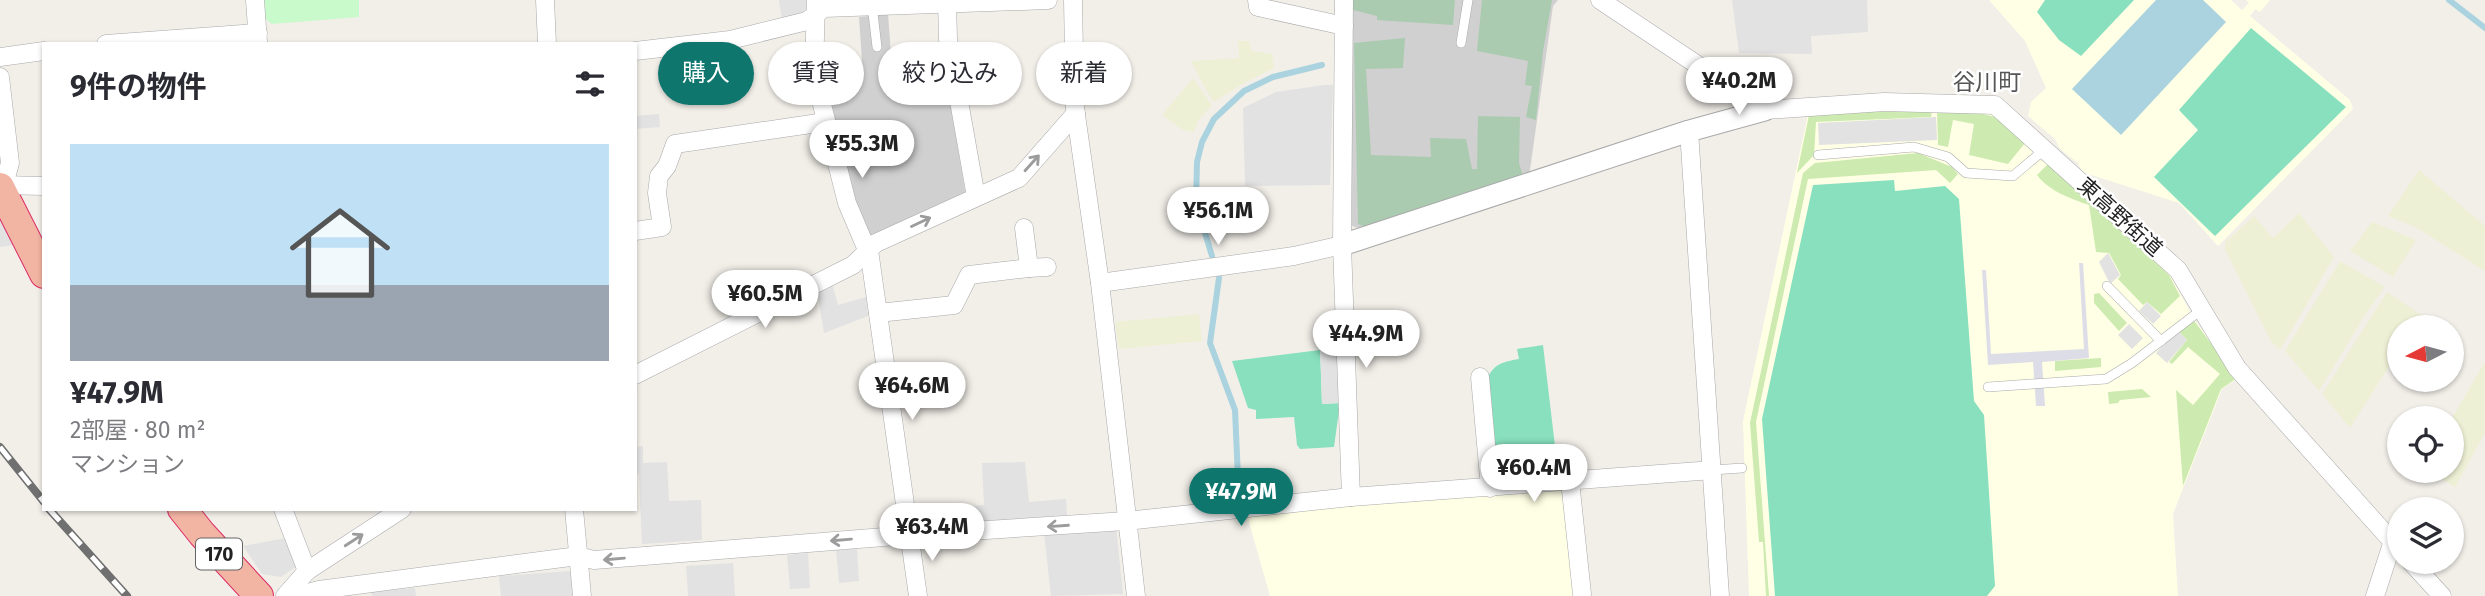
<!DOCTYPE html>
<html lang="ja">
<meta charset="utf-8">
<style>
body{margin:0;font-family:"Fira Sans","Noto Sans JP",sans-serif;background:#f2f2f3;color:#2b2b33;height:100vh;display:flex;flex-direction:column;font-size:26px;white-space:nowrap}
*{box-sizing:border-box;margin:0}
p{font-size:23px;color:#7c7c81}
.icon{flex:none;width:38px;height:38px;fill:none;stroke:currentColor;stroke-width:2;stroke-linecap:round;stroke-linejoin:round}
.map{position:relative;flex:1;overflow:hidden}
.drawer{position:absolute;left:42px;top:42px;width:595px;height:469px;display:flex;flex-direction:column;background:#fff;border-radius:0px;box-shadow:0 2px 5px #0004}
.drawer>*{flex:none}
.banner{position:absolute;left:658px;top:42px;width:665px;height:63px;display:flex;gap:14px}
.needle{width:46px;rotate:264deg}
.buttons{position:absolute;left:2387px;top:315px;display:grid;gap:14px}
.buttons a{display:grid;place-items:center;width:77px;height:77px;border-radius:50%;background:#fff;box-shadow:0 2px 5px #0004;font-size:35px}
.price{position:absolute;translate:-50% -60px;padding:0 16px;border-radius:24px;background:#fff;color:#222;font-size:23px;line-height:46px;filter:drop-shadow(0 2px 4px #0008)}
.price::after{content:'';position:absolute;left:50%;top:42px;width:21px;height:16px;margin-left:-10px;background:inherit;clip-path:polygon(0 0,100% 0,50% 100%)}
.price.active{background:#0f766e;color:#fff}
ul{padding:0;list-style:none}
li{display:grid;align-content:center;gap:14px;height:371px;padding:0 28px}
li span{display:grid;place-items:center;height:217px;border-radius:0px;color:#555}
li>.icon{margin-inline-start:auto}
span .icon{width:126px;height:126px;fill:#fffc;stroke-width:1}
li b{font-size:30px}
h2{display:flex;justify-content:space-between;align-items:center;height:84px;padding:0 28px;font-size:30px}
.pill{padding:0 24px;border-radius:32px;background:#fff;box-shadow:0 2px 5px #0004;font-size:24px;line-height:63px}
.pill.active{background:#0f766e;color:#fff}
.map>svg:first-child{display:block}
.education{fill:#ffffe5}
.religious{fill:#d0d0d0}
.farmland{fill:#eef0d5}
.grass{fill:#cdebb0}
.cemetery{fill:#aacbaf}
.park{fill:#c8facc}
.pitch{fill:#88e0be}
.parking{fill:#e2e2e2}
.plaza{fill:#dddde8}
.water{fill:#aad3df}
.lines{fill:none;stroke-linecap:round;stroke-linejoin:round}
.stream{stroke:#aad3df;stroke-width:6}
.service-casing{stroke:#a9a9a9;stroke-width:10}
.minor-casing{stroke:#a9a9a9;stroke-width:19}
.tertiary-casing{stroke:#a9a9a9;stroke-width:23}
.trunk-casing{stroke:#dc2a67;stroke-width:30}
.service{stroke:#fff;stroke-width:9}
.minor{stroke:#fff;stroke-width:18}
.tertiary{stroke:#fff;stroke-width:21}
.trunk{stroke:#f2b4a3;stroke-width:28}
.rail-casing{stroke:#707070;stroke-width:8}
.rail{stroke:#fff;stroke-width:5;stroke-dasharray:16;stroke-linecap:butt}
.oneway{stroke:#9c9c9c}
.labels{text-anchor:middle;stroke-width:5;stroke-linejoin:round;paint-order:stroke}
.shield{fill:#fff;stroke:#646464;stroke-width:2}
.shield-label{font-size:19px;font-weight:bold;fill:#222}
.street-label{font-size:21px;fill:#222;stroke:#fff}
.neighbourhood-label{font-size:23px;fill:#555;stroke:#fff}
</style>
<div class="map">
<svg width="2485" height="596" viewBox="0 0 2485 596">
<rect width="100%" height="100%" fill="#f2efe9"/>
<!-- education -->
<g class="education">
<polygon points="1989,0 2231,0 2242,10 2249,3 2246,0 2270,0 2260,12 2255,9 2250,16 2350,100 2353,109 2218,246 2179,203 2082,172 2078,163 2060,149 2055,139 2028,116 2031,102 2046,88 2025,41"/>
<polygon points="1973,110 1997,116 2085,194 2170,275 2194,319 2238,378 2222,389 2173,514 2178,596 1749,596 1743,421 1808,114"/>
<polygon points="1569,488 1579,596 1270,596 1247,515"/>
</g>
<!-- religious -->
<g class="religious">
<polygon points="1349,0 1558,0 1553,6 1529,177 1362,229 1352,226"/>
<polygon points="888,14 891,54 941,48 966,197 869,239 853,202 820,66 862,61 859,17"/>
</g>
<!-- farmland -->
<g class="farmland">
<polygon points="1238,41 1249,41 1251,51 1272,54 1274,68 1244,83 1214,102 1207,92 1191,61 1239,58"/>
<polygon points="1193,78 1212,105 1198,121 1194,132 1183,130 1162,115"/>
<polygon points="2419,170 2485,226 2485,271 2415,227 2388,216"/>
<polygon points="2299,213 2334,257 2280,350 2271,341 2225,249 2225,242 2254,216 2273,238"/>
<polygon points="2372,222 2416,240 2393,277 2350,251"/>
<polygon points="2340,261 2385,287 2367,312 2319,391 2285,351"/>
<polygon points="2387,292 2423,316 2415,327 2399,327 2399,351 2350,428 2322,394"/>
<polygon points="1199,314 1202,341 1119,349 1115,322"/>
<polygon points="2485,362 2485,433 2455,487 2429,471 2452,471 2452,418"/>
</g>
<!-- grass -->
<g class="grass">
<polygon points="1901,110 1932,111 1931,117 1816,122 1814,155 1797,173 1809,115"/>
<polygon points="1937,111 1973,112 1996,117 2025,143 2008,164 1969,155 1974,124 1953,120 1948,147 1938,145"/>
<polygon points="1918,153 1952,167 1958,174 1950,183 1936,170 1808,179 1756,422 1769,596 1766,596 1763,542 1759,542 1750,423 1803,173 1815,163"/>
<path d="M 2049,163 L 2169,275 L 2180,296 L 2161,314 L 2147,302 L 2143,305 L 2118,279 L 2121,275 L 2109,253 L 2096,252 L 2089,205 C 2071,199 2049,191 2037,175 Z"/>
<polygon points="2099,293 2127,323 2119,331 2094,303 2094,294"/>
<polygon points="2192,318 2237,378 2221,389 2183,486 2176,390 2193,405 2220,374 2188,347 2172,364 2169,362 2187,340 2177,330"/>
<polygon points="2101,358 2101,367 2055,371 2055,361"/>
<polygon points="2142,389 2151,397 2120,400 2118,403 2109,404 2108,392"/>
</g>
<!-- cemetery -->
<g class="cemetery">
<polygon points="1353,0 1455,0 1453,25 1377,20 1377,16 1353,10"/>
<polygon points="1482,0 1552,0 1543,51 1536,120 1526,117 1532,86 1525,85 1528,61 1477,51"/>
<polygon points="1405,38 1403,68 1366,69 1371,155 1431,157 1430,138 1466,139 1472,169 1477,169 1478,116 1520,117 1519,163 1523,176 1366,227 1358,224 1354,43"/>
</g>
<!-- park -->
<polygon class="park" points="262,0 359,0 359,17 272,24 263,17"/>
<!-- pitch -->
<g class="pitch">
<polygon points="2045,0 2134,0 2081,56 2059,40 2037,12"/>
<polygon points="2251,28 2346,107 2215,236 2154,177 2198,130 2179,110"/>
<polygon points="1894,180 1895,191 1945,186 1959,199 1974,401 1984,415 1995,586 1987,596 1775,596 1762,419 1813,185"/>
<path d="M 1543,345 L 1557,463 L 1546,464 L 1546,473 L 1497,478 L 1487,379 C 1494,364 1502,362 1519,359 L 1517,349 Z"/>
<polygon points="1320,350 1322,404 1340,403 1334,447 1300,449 1297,445 1294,417 1256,419 1256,410 1248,408 1232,361"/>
</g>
<!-- parking -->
<g class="parking">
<polygon points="779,0 806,0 806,11 796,19 782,20"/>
<polygon points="1732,0 1867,0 1868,32 1811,36 1812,54 1739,53"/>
<polygon points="1324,85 1333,85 1330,185 1245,186 1243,108 1276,92"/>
<polygon points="659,114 660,127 635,129 635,116"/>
<polygon points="1936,117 1937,140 1819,145 1818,123"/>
<polygon points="0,218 14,245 0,247"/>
<polygon points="2108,253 2120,275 2110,284 2099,262"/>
<polygon points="832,283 838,305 866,297 868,316 824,333 817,290"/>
<polygon points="2147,302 2161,316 2153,324 2139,311"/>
<polygon points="2129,324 2143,338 2132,349 2118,335"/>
<polygon points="2177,330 2187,340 2167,363 2156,353"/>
<polygon points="1320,341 1337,341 1340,403 1322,404"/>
<polygon points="643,446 643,463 667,462 669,501 701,500 702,540 642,544 639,474 635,474 635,447"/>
<polygon points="1025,462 1029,502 1066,499 1067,515 958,524 956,508 984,505 982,463"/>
<polygon points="1116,526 1123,594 1051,596 1044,533"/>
<polygon points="286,538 297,566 281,577 262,574 243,546"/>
<polygon points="857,549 859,581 839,583 836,550"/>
<polygon points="808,553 810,588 790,589 787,555"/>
<polygon points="733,563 735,596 688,596 686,566"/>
<polygon points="571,571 572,596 501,596 499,576"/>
<polygon points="415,588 416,596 372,596 371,592"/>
</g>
<!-- plaza -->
<polygon class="plaza" points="2079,263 2083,263 2089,358 2042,362 2045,406 2036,406 2033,362 1988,365 1982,270 1986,270 1991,354 2084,349"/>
<!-- water -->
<polygon class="water" points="2156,0 2203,0 2226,22 2121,135 2072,89"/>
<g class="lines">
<!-- stream -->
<g class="stream">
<polyline points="2449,0 2485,28"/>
<polyline points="1212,256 1196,203 1197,162 1202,142 1214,119 1244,91 1273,77 1322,65"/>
<polyline points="1219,278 1210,343 1235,410 1239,501"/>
</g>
<!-- service casing -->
<g class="service-casing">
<g id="service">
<polyline points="872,5 877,47"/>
<polyline points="1461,43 1468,0"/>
<polyline points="1818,155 1914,147 1948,157 1966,173 2013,176 2045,149"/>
<polyline points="2107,286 2161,341"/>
<polyline points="1988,387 2106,379 2132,363 2201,310"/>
<polyline points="1713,470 1742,468"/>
</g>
</g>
<!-- minor casing -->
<g class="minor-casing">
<g id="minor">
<polyline points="255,0 258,42"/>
<polyline points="545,0 547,44"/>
<polyline points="816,0 814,73 847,203 870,257 918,596"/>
<polyline points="947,0 948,39 976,197"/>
<polyline points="1073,0 1075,108 1100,283 1136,596"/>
<polyline points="1257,0 1258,7 1344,26"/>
<polyline points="1344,0 1342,245 1351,497"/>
<polyline points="1600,0 1765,110 1884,102 1995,105 2178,270 2237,368 2399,549"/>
<polyline points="106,44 258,33"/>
<polyline points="635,51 730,40 807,21 824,8 1048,0"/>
<polyline points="0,57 44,51"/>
<polyline points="0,77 10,163 7,174 0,184"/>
<polyline points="1689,131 1720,596"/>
<polyline points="0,185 44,186"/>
<polyline points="635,231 662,227 657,193 659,176 667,166 675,144 825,122"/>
<polyline points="1029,268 1047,267"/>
<polyline points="1100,283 1294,256 1342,245"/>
<polyline points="878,313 954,305 969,275 1029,268 1024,228"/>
<polyline points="635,375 853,265 876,243 1019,178 1076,113"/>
<polyline points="1480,377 1490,488"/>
<polyline points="1570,481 1582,594"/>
<polyline points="283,509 307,571"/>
<polyline points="574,509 582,596"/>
<polyline points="2411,562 2442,596"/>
<polyline points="285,596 307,571 402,509"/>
<polyline points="297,596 319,590 578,556 594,560 909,535 1126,521 1351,497 1713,470"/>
<polyline points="2375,596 2393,541"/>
</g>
</g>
<!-- tertiary casing -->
<g class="tertiary-casing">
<polyline id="tertiary" points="1342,245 1689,131 1765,110"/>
</g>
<!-- trunk casing -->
<g class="trunk-casing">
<g id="trunk">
<polyline points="0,187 44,274"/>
<polyline points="182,509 202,534 259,596"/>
</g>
</g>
<!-- service -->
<use href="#service" class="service"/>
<!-- minor -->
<use href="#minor" class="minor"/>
<!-- tertiary -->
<use href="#tertiary" class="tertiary"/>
<!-- trunk -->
<use href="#trunk" class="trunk"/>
<!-- rail casing -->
<g class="rail-casing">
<g id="rail">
<polyline points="0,447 44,502"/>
<polyline points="49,509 127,596"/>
</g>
</g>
<!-- rail -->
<use href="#rail" class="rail"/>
</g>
<!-- one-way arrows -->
<defs><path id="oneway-shaft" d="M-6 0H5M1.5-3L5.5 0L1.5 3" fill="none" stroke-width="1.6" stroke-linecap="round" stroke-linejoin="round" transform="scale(1.75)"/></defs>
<g class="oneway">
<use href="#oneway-shaft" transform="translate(1032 163) rotate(-48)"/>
<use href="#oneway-shaft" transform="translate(921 222) rotate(-25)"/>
<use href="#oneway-shaft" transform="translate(1058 526) rotate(176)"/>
<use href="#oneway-shaft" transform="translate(354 540) rotate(-33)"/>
<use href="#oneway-shaft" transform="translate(841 540) rotate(175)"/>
<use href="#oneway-shaft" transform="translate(614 559) rotate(175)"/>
</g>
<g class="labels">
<!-- shield labels -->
<rect class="shield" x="196" y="538.5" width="46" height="31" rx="5"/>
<g class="shield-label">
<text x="219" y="561">170</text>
</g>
<!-- street labels -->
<g class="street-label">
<text transform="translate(2120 217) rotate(42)" y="7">東高野街道</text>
</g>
<!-- neighbourhood labels -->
<g class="neighbourhood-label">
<text x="1987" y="90">谷川町</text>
</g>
</g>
</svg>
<div class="buttons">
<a><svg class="needle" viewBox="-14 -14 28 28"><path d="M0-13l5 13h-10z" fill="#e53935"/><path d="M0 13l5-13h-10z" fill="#7c7c81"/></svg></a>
<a><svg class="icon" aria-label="locate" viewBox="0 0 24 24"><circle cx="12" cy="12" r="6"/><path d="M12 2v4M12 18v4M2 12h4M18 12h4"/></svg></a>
<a><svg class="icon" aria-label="layers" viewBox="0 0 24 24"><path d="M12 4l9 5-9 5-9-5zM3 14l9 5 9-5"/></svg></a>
</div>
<b class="price" style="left:1739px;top:117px">¥40.2M</b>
<b class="price" style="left:862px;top:180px">¥55.3M</b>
<b class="price" style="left:1218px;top:247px">¥56.1M</b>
<b class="price" style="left:765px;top:330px">¥60.5M</b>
<b class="price" style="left:1366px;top:370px">¥44.9M</b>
<b class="price" style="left:912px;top:422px">¥64.6M</b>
<b class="price" style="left:1534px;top:504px">¥60.4M</b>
<b class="price active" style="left:1241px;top:528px">¥47.9M</b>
<b class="price" style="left:932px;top:563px">¥63.4M</b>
<div class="banner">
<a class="pill active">購入</a>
<a class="pill">賃貸</a>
<a class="pill">絞り込み</a>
<a class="pill">新着</a>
</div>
<section class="drawer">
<h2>9件の物件<svg class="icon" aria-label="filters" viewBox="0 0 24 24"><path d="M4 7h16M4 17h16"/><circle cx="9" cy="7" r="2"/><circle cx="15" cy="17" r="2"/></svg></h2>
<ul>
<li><span style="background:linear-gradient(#bfe0f5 65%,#9aa5b1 0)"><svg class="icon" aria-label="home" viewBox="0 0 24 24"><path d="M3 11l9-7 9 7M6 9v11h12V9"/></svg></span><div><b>¥47.9M</b><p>2部屋 · 80 m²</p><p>マンション</p></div></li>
</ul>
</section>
</div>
